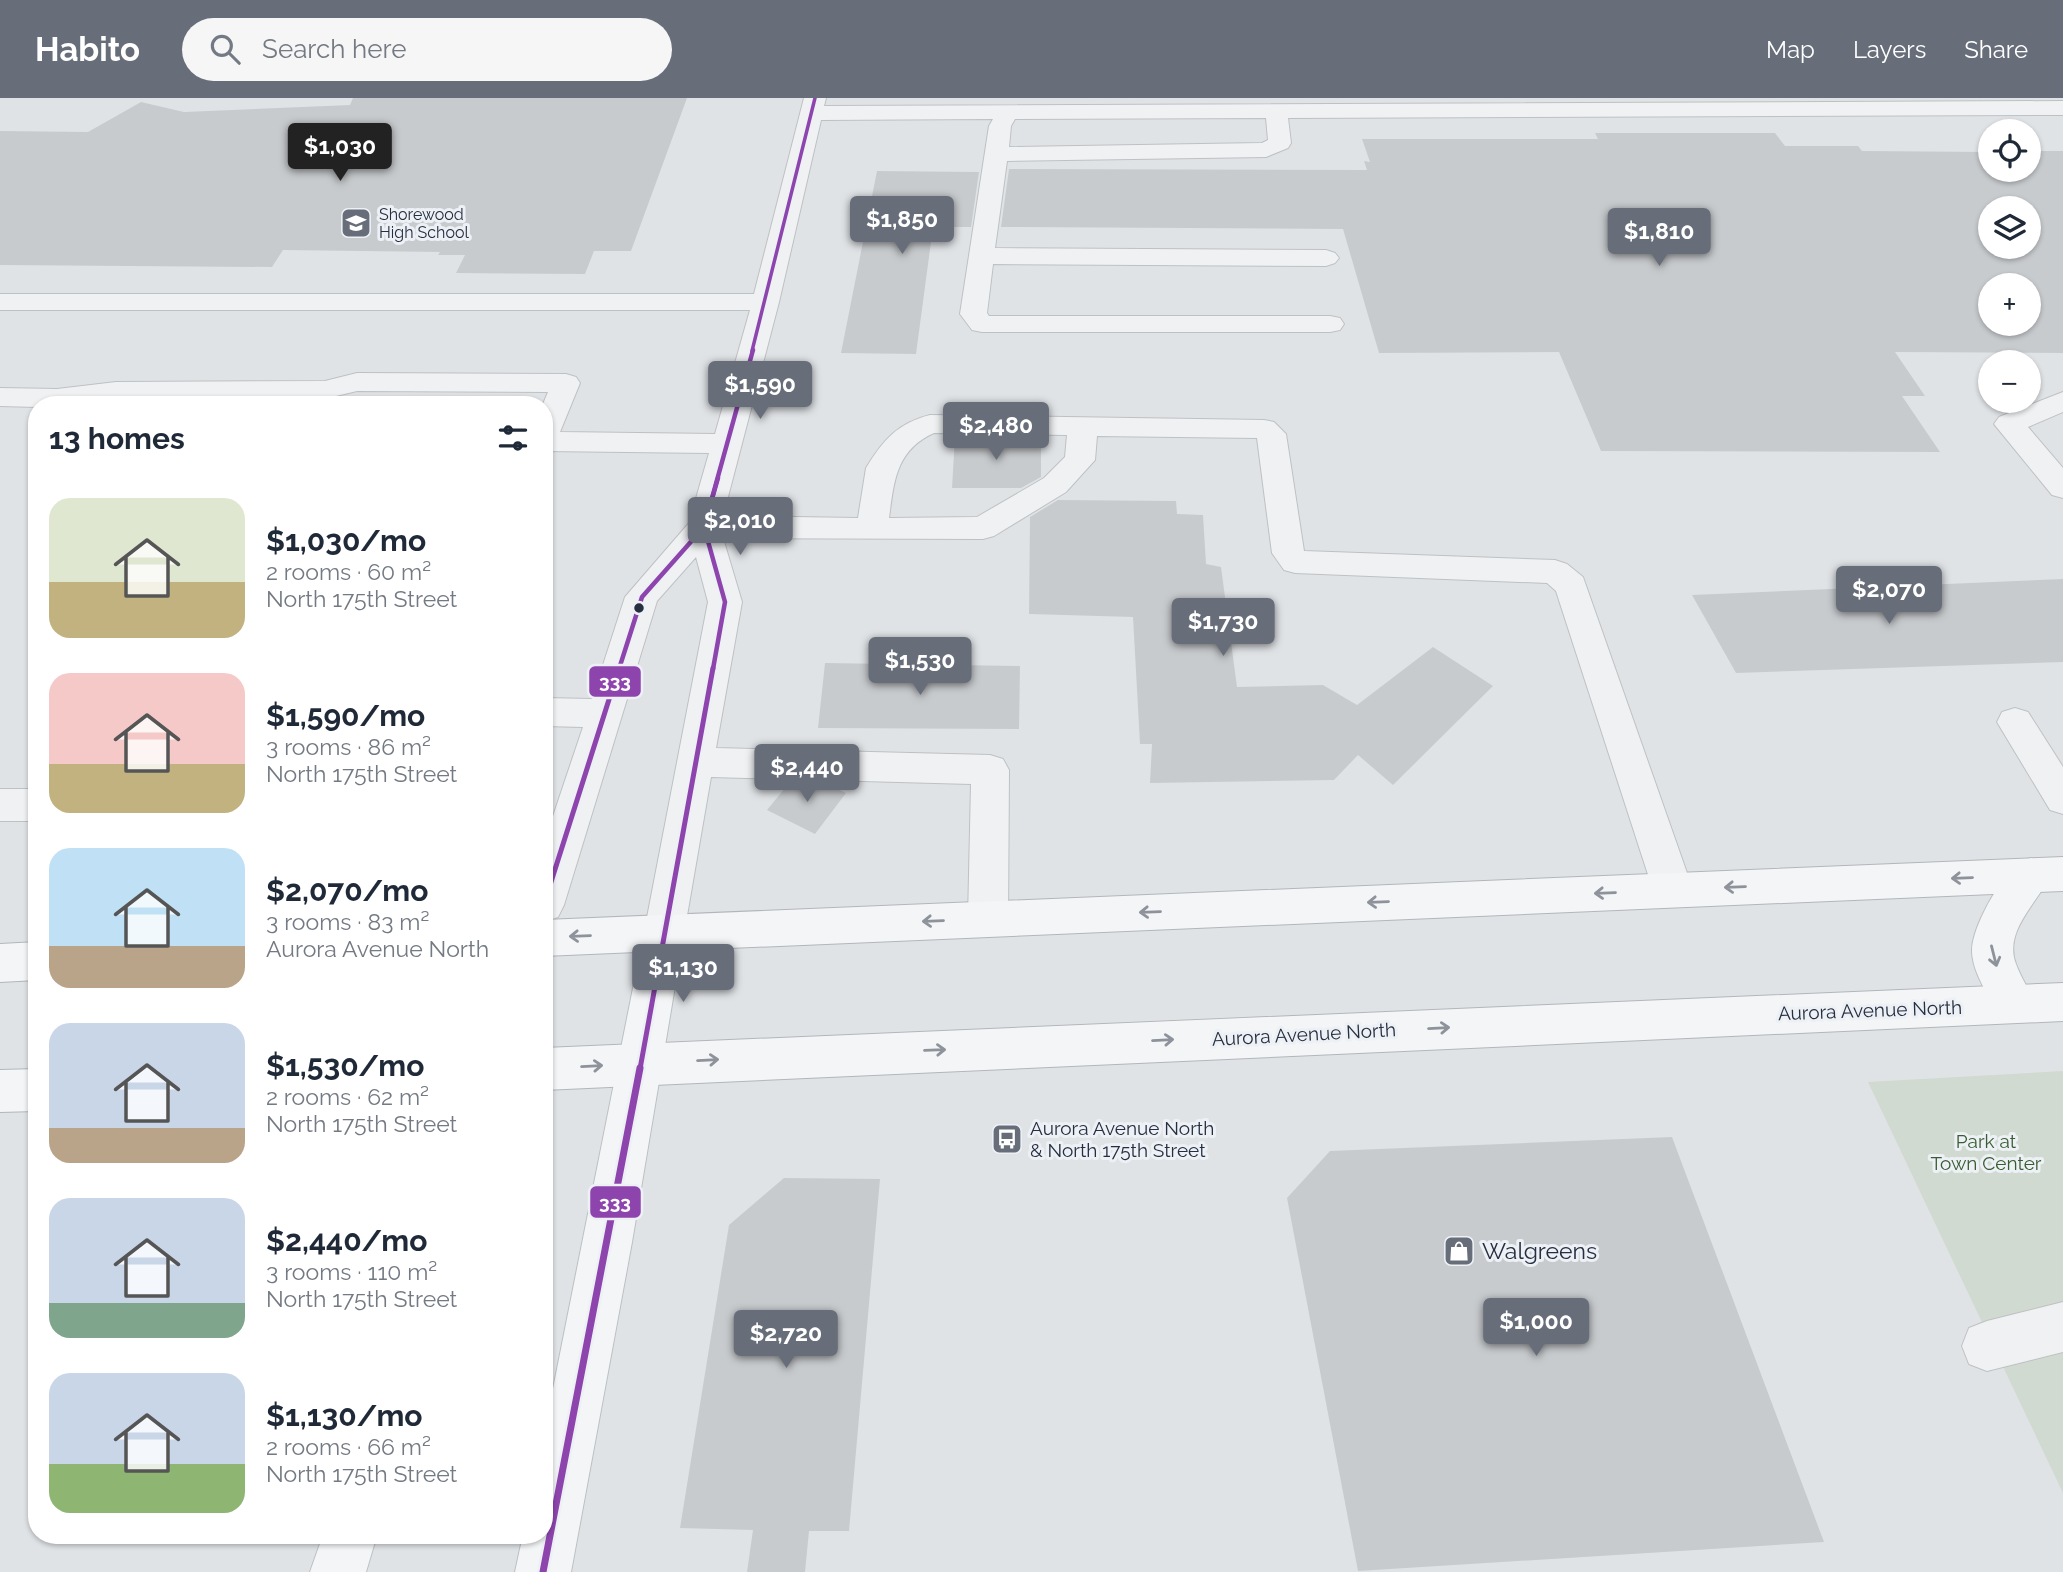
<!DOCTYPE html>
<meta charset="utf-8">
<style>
body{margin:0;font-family:Raleway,sans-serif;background:#f6f6f7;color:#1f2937;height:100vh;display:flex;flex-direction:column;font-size:26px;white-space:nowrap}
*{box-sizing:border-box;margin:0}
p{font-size:23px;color:#747a83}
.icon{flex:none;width:38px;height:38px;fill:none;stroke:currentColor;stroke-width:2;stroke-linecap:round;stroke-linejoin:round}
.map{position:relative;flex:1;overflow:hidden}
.details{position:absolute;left:28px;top:298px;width:525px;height:1148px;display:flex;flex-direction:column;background:#fff;border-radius:28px;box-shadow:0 2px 5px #0004}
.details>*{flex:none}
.tools{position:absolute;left:1978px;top:21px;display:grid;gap:14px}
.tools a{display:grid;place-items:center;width:63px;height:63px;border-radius:50%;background:#fff;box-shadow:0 2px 5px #0004;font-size:35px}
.price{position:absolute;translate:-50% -60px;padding:0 16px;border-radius:7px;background:#676e7a;color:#fff;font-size:23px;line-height:46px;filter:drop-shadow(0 2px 4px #0008)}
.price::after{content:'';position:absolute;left:50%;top:42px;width:21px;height:16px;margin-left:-10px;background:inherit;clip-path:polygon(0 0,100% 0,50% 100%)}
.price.selected{background:#222;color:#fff}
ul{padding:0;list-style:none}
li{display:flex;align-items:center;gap:21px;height:175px;padding:0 21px}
li span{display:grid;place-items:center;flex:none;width:196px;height:140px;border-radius:21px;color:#555}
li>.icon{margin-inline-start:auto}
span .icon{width:84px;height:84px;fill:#fffc;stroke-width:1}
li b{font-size:30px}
h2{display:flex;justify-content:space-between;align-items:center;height:84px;padding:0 21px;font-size:30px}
header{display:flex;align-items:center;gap:42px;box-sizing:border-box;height:98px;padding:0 35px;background:#676e7a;color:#fff}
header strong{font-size:33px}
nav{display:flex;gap:38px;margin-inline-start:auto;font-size:24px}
.search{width:490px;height:63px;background:#f6f6f7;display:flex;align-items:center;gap:18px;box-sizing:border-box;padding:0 24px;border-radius:38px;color:#747a83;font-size:26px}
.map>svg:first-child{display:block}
.green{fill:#d0dad0}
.building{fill:#c8cbce;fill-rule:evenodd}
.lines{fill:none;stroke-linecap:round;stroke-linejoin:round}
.minor-casing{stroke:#bec1c4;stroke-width:2}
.major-casing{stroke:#bcc0c4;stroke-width:2}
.highway-casing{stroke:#b2b6bb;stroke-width:2}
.minor{fill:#f0f1f2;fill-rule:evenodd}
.major{fill:#f4f5f6;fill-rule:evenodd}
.highway{fill:#f4f5f6;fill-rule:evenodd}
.bus-1-far3-casing{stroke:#edf1f6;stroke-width:7}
.bus-1-far2-casing{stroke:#edf1f6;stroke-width:9}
.bus-1-far1-casing{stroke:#edf1f6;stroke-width:10}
.bus-1-casing{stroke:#edf1f6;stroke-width:12}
.bus-1-far3{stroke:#8e44ad;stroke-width:3.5}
.bus-1-far2{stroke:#8e44ad;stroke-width:4.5}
.bus-1-far1{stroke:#8e44ad;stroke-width:5}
.bus-1{stroke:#8e44ad;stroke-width:7}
.oneway{stroke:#8d929b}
.bus-dot{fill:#262f40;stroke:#edf1f6;stroke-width:2.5}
.labels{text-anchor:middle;stroke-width:6;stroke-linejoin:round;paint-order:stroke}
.far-poi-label{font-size:16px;fill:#262f40;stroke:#edf1f6;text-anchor:start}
.street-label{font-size:19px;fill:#262f40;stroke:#edf1f6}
.poi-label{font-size:19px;fill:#262f40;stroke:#edf1f6;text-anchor:start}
.park-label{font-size:19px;fill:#395d32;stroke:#edf1f6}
.near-poi-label{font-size:23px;fill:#262f40;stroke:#edf1f6;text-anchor:start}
.line-badge{stroke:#edf1f6;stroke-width:2.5}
.badge-label{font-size:19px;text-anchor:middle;font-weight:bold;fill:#fff}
</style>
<header>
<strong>Habito</strong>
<div class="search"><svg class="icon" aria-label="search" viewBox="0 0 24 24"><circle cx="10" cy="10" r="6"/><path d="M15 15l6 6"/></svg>Search here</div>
<nav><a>Map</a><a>Layers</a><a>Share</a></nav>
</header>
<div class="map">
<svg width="2063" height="1474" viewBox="0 0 2063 1474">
<rect width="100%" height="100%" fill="#e0e3e6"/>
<!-- green -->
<polygon class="green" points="2063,973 2063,1395 1868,984"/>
<!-- building -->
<g class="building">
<polygon points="353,0 687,0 631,153 594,153 585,176 456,175 465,157 438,157 440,154 283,152 272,169 0,167 0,33 88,34 141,4 184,14 350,7"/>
<path d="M 1595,35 L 1775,35 L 1785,48 L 1858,48 L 1862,53 L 1990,54 L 1990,72 L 2028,72 L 2028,53 L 2063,53 L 2063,255 L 1895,254 L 1925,298 L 1902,298 L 1940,354 L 1601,353 L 1559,254 L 1379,255 L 1343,131 L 1001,129 L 1009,71 L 1367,72 L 1364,63 L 1370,64 L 1362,41 L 1598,41 ZM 1990,110 L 2028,110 L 2028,149 L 1990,149 ZM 1990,187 L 2028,187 L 2028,226 L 1990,226 Z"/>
<polygon points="877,73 979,74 971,129 933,129 916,256 841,255"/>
<polygon points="955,338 1041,339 1041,379 1021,390 952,390"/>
<polygon points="1058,402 1176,403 1177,416 1203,417 1206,466 1221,469 1237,589 1323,587 1357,607 1433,549 1493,588 1393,687 1358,657 1334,682 1150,685 1152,646 1140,646 1133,519 1029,516 1030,419"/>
<polygon points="2063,481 2063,564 1736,575 1692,497"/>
<polygon points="825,565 1020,568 1019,631 818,630"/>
<polygon points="790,684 824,685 846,695 815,736 767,712"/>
<polygon points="1672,1039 1824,1444 1358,1473 1287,1100 1330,1053"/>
<polygon points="784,1080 880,1081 849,1433 809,1433 805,1474 747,1474 753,1432 680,1430 729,1127"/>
</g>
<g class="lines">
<!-- minor casing -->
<g class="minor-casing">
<g id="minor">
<path d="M 804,0 L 826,0 L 824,8 L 2063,3 L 2063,17 L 1288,20 L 1291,45 L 1288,50 L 1266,59 L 1007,63 L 995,150 L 1326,152 L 1335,155 L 1339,160 L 1335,165 L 1326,168 L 993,166 L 987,215 L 989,218 L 1330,218 L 1340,220 L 1344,226 L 1340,232 L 1330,234 L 982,234 L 972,232 L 960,216 L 989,28 L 993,21 L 821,22 L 779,204 L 723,418 L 858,420 L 866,370 C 883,342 898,325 930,317 L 1264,322 L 1274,324 L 1286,336 L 1304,453 L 1555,462 L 1567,466 L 1583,479 L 1693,792 L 1687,804 L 1673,809 L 1659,804 L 1653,792 L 1556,493 L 1547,485 L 1295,475 L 1284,472 L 1272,455 L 1257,340 L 1097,338 L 1095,362 L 1066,394 L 994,438 L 983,441 L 723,440 L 742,504 L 716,650 L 990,657 L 1003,661 L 1009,672 L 1008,821 L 1002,834 L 988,839 L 974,834 L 968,821 L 971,686 L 711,679 L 684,835 L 678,848 L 664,853 L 650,848 L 644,835 L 708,504 L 696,459 L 657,503 L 564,807 L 558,819 L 544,824 L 544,745 L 583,629 L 544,628 L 544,600 L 592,601 L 625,499 L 689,425 L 709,355 L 544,353 L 543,306 L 548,294 L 357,293 L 336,298 L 332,306 L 304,306 L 306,301 L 116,302 L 80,306 L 37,306 L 37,309 L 0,308 L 0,290 L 57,291 L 116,284 L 325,283 L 357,275 L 566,276 L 576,279 L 580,285 L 560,334 L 715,336 L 750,212 L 0,212 L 0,196 L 754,196 ZM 1266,20 L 1268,42 L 1262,45 L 1009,49 L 1011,28 L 1015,21 ZM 934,335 L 1067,337 L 1065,359 L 1044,380 L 977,419 L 889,420 C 894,383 896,352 934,335 Z"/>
<polygon points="2063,294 2063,314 2028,329 2063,370 2063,400 2052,397 1994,326 1999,319"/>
<polygon points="2015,610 2028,614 2063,669 2063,716 2050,712 1997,624 2002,614"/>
<rect x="0" y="691" width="37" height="32"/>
<polygon points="2063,1204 2063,1254 1987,1273 1969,1266 1962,1248 1969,1230 1987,1223"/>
</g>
</g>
<!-- major casing -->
<g class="major-casing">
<g id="major">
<path d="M 2031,760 L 2045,765 L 2051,777 C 2038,804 2003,833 2016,866 C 2021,880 2030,893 2036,906 L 2030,920 L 2015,925 L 2000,920 C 1991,900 1973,877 1972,854 C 1971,831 1999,782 2016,767 C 2020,763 2026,762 2031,760 Z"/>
<polygon points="664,817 678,822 684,835 632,1144 571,1474 515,1474 523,1437 544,1437 544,1336 644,835 650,822"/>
<polygon points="323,1437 377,1437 366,1474 310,1474"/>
</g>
</g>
<!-- highway casing -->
<g class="highway-casing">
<g id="highway">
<polygon points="2063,759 2063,793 544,858 544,822"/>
<polygon points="37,844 37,882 0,884 0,846"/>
<polygon points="2063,885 2063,923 544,992 544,950"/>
<polygon points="37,971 37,1013 0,1014 0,972"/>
</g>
</g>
<!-- minor -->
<use href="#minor" class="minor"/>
<!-- major -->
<use href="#major" class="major"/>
<!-- highway -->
<use href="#highway" class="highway"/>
<!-- bus-1-far3 casing -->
<g class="bus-1-far3-casing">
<polyline id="bus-1-far3" points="752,253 815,0"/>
</g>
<!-- bus-1-far2 casing -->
<g class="bus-1-far2-casing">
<g id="bus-1-far2">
<polyline points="619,571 642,499 704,429 718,380"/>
<polyline points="713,571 725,504 704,429 753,252"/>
</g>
</g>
<!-- bus-1-far1 casing -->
<g class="bus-1-far1-casing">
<g id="bus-1-far1">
<polyline points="544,806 619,570"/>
<polyline points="640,971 713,570"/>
</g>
</g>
<!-- bus-1 casing -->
<g class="bus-1-casing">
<polyline id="bus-1" points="543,1474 640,970"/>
</g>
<!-- bus-1-far3 -->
<use href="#bus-1-far3" class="bus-1-far3"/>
<!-- bus-1-far2 -->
<use href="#bus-1-far2" class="bus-1-far2"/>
<!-- bus-1-far1 -->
<use href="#bus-1-far1" class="bus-1-far1"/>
<!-- bus-1 -->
<use href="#bus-1" class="bus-1"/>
</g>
<!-- one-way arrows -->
<defs><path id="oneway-shaft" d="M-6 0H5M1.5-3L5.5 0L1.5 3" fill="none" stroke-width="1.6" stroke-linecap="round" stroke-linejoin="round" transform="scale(1.75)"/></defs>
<g class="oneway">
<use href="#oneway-shaft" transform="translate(1962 780) rotate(178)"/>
<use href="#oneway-shaft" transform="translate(1735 789) rotate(178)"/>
<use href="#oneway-shaft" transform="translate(1605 795) rotate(178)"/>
<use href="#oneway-shaft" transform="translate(1378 804) rotate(178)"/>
<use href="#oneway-shaft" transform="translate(1150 814) rotate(178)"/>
<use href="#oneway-shaft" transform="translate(933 823) rotate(178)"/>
<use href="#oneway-shaft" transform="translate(580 838) rotate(178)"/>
<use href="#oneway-shaft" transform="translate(1994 858) rotate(76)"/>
<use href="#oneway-shaft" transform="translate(1439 930) rotate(-3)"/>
<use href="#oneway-shaft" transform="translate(1163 942) rotate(-3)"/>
<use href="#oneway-shaft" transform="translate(935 952) rotate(-2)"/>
<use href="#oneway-shaft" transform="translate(708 962) rotate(-3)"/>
<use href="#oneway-shaft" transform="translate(592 968) rotate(-3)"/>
</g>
<!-- icons -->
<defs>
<g id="school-square" transform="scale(1.575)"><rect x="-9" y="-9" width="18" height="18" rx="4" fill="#676e7a" stroke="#edf1f6"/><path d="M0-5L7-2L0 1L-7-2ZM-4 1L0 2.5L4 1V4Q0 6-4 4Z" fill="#fff"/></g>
<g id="bus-square" transform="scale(1.575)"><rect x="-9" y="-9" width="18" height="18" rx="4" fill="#676e7a" stroke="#edf1f6"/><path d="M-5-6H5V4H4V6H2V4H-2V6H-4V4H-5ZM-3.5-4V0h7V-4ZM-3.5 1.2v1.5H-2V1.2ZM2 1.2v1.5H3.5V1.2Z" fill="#fff"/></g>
<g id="shop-square" transform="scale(1.575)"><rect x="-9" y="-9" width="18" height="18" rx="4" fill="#676e7a" stroke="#edf1f6"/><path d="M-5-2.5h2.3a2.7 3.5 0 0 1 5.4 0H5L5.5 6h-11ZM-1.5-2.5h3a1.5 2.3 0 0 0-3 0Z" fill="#fff"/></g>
</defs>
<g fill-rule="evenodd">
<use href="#school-square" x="356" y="125"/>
<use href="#bus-square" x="1007" y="1041"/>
<use href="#shop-square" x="1459" y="1153"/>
</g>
<!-- markers -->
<circle class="bus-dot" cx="639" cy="510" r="6"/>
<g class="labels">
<!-- far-poi labels -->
<g class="far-poi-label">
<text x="379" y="122">Shorewood<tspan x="379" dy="18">High School</tspan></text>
</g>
<!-- street labels -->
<g class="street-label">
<text transform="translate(1870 912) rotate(-2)" y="7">Aurora Avenue North</text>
<text transform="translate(1304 936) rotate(-3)" y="7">Aurora Avenue North</text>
</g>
<!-- poi labels -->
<g class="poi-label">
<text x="1030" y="1037">Aurora Avenue North<tspan x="1030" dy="22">&amp; North 175th Street</tspan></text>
</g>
<!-- park labels -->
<g class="park-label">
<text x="1986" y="1050">Park at<tspan x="1986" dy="22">Town Center</tspan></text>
</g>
<!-- near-poi labels -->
<g class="near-poi-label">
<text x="1482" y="1161">Walgreens</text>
</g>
</g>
<g class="line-badge">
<rect x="588" y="567" width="54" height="33" rx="7" fill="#8e44ad"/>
<rect x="589" y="1087" width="53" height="34" rx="7" fill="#8e44ad"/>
</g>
<g class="badge-label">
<text x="615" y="590">333</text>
<text x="615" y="1111">333</text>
</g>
</svg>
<div class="tools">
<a><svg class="icon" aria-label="locate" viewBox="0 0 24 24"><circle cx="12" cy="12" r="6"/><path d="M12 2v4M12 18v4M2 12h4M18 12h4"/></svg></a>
<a><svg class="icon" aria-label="layers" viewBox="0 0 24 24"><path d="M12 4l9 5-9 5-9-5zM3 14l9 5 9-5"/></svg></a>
<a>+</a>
<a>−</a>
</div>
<b class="price selected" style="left:340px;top:85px">$1,030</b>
<b class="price" style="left:902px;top:158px">$1,850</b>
<b class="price" style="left:1659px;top:170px">$1,810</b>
<b class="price" style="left:760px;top:323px">$1,590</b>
<b class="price" style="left:996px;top:364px">$2,480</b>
<b class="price" style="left:740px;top:459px">$2,010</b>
<b class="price" style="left:1889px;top:528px">$2,070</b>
<b class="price" style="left:1223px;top:560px">$1,730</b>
<b class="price" style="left:920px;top:599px">$1,530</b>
<b class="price" style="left:807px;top:706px">$2,440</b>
<b class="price" style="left:683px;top:906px">$1,130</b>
<b class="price" style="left:1536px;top:1260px">$1,000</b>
<b class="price" style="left:786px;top:1272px">$2,720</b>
<section class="details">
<h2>13 homes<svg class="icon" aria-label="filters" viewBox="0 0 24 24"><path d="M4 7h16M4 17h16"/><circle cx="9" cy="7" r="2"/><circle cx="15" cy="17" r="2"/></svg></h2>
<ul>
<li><span style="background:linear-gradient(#dfe7d0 60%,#c2b280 0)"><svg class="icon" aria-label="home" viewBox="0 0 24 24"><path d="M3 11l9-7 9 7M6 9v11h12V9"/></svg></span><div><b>$1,030/mo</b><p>2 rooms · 60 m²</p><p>North 175th Street</p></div></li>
<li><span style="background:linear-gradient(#f6c9c9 65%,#c2b280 0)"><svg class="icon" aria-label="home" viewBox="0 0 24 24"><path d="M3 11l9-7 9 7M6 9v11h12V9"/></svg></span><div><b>$1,590/mo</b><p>3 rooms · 86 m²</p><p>North 175th Street</p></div></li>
<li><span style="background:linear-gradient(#bfe0f5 70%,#b9a48a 0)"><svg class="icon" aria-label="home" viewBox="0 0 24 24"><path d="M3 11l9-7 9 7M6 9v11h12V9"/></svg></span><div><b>$2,070/mo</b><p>3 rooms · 83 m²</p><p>Aurora Avenue North</p></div></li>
<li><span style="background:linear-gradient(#c9d6e8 75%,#b9a48a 0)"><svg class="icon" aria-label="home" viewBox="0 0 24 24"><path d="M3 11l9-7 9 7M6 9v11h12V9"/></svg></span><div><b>$1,530/mo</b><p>2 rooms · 62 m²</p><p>North 175th Street</p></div></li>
<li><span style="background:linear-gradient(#c9d6e8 75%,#7fa58c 0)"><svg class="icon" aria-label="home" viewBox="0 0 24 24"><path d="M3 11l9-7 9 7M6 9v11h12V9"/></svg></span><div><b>$2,440/mo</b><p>3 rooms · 110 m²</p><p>North 175th Street</p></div></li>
<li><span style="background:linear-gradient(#c9d6e8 65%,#8fb573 0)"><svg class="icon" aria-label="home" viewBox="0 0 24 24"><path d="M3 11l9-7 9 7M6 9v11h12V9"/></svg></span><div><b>$1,130/mo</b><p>2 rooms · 66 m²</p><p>North 175th Street</p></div></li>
</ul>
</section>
</div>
